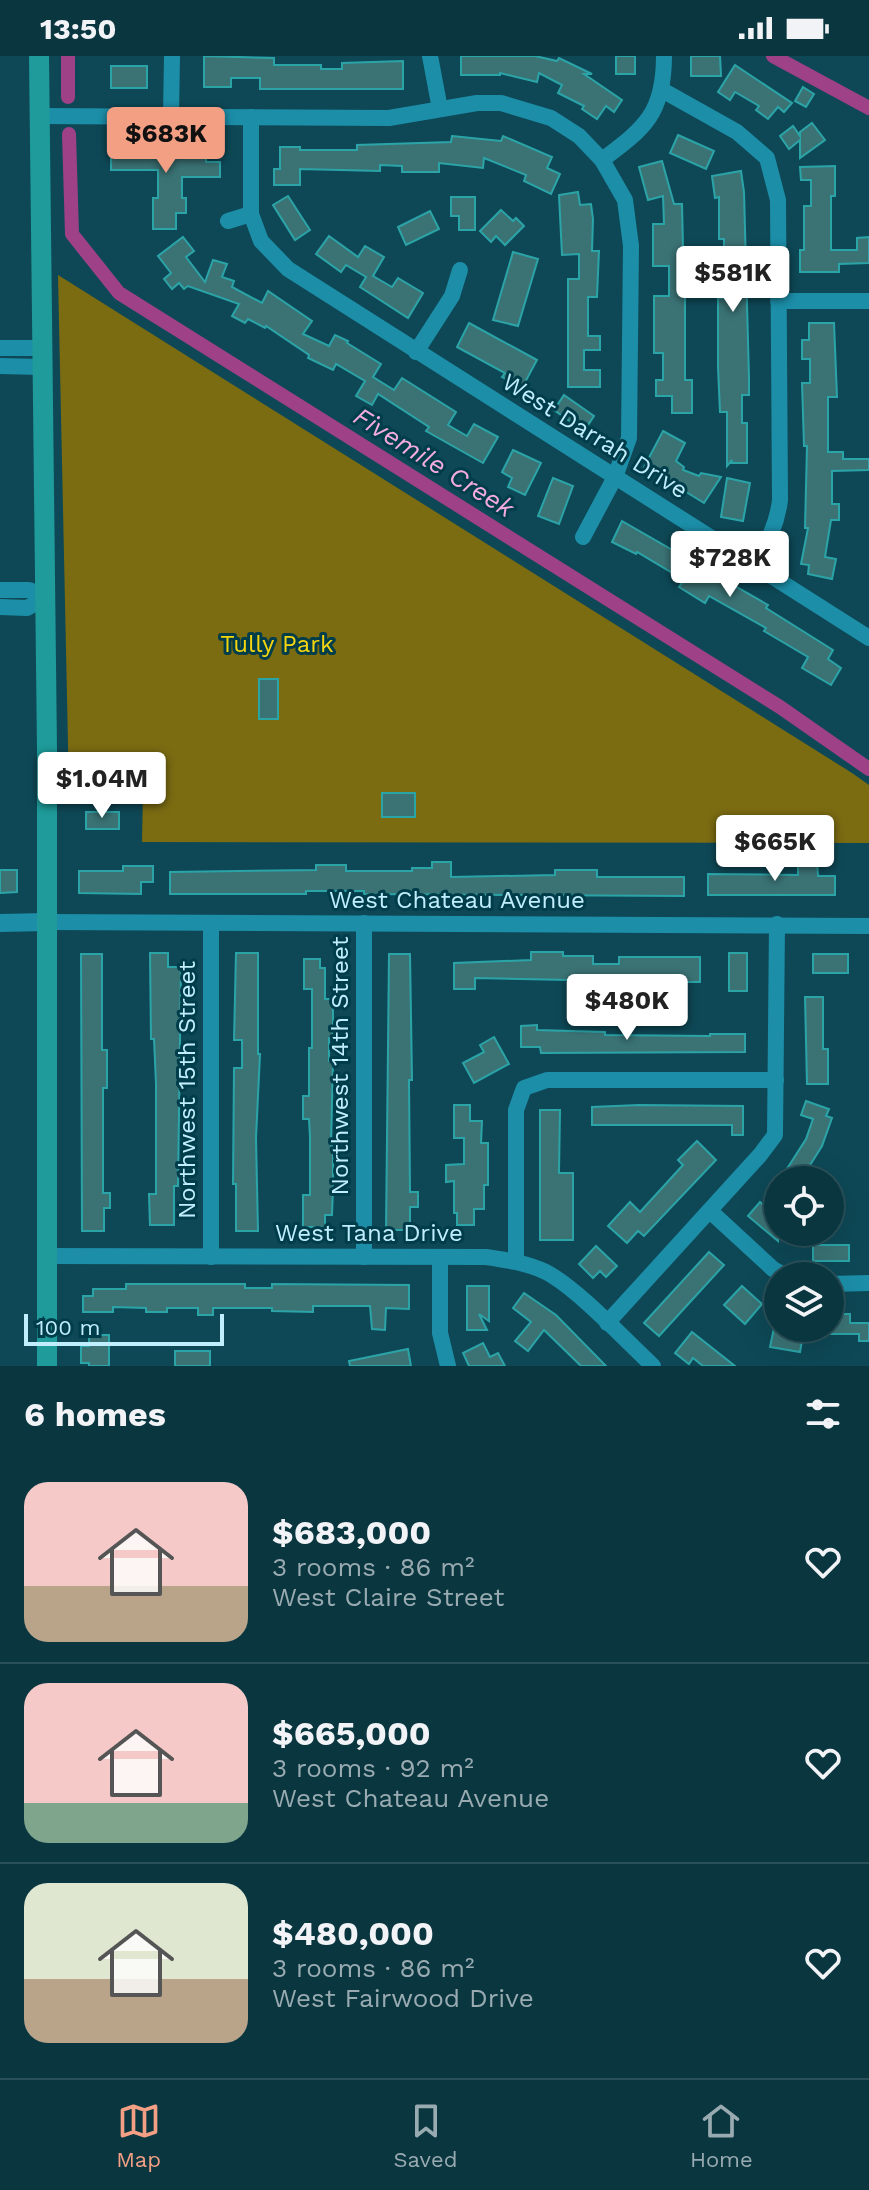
<!DOCTYPE html>
<meta charset="utf-8">
<style>
body{margin:0;font-family:"Work Sans",sans-serif;background:#18414b;color:#f1f3f6;height:100vh;display:flex;flex-direction:column;font-size:30px;white-space:nowrap}
*{box-sizing:border-box;margin:0}
p{font-size:26px;color:#99abb1}
.icon{flex:none;width:44px;height:44px;fill:none;stroke:currentColor;stroke-width:2;stroke-linecap:round;stroke-linejoin:round}
.map{position:relative;height:1310px;overflow:hidden}
.side{display:flex;flex-direction:column;background:#0a3640;flex:1}
.side>*{flex:none}
.buttons{position:absolute;left:764px;top:1110px;display:grid;gap:16px}
.buttons a{display:grid;place-items:center;width:80px;height:80px;border-radius:50%;background:#0a3640;box-shadow:0 8px 32px #0002,0 0 0 2px #2a5059;font-size:40px}
.scale{position:absolute;left:24px;bottom:20px;width:200px;box-sizing:border-box;padding-left:8px;border:4px solid #c0eefc;border-top:0;font-size:22px;line-height:28px;white-space:nowrap;color:#c0eefc;-webkit-text-stroke:6px #003d4b;paint-order:stroke}
.price{position:absolute;translate:-50% -68px;padding:0 18px;border-radius:8px;background:#fff;color:#222;font-size:26px;line-height:52px;filter:drop-shadow(0 2px 4px #0008)}
.price::after{content:'';position:absolute;left:50%;top:48px;width:24px;height:18px;margin-left:-12px;background:inherit;clip-path:polygon(0 0,100% 0,50% 100%)}
.price.on{background:#f39f84;color:#111}
ul{padding:0;list-style:none}
li{display:flex;align-items:center;gap:24px;height:200px;padding:0 24px}
li+li{border-top:2px solid #2a5059}
li span{display:grid;place-items:center;flex:none;width:224px;height:160px;border-radius:24px;color:#555}
li>.icon{margin-inline-start:auto}
span .icon{width:96px;height:96px;fill:#fffc;stroke-width:1}
li b{font-size:34px}
h2{display:flex;justify-content:space-between;align-items:center;height:96px;padding:0 24px;font-size:34px}
.status{display:flex;justify-content:space-between;align-items:center;height:56px;padding:0 40px;background:#0a3640;direction:ltr}
.status svg{height:22px;fill:currentColor}
.dock{display:flex;justify-content:space-around;align-items:center;height:112px;border-top:2px solid #2a5059;background:#0a3640;font-size:22px;color:#99abb1}
.dock a{display:grid;justify-items:center;gap:4px}
.dock .on{color:#f39f84}
.map>svg:first-child{display:block}
.green{fill:#7b6c12}
.lines{fill:none;stroke-linecap:round;stroke-linejoin:round}
.canal{stroke:#9e4187;stroke-width:14}
.building{fill:#3b7375;stroke:#2ba4a8;stroke-width:2}
.minor{stroke:#1c8ea8;stroke-width:16}
.tertiary{stroke:#1c8ea8;stroke-width:18}
.secondary{stroke:#1e9b9a;stroke-width:20}
.labels{text-anchor:middle;stroke-width:6;stroke-linejoin:round;paint-order:stroke}
.street-label{font-size:24px;fill:#c0eefc;stroke:#003d4b}
.park-label{font-size:24px;fill:#f5d50e;stroke:#003d4b}
.water-label{font-size:26px;font-style:italic;fill:#f4abde;stroke:#003d4b}
</style>
<div class="status"><b>13:50</b><svg viewBox="0 0 49 12"><path d="M0 12V9h3v3zM5 12V6h3v6zM10 12V3h3v9zM15 12V0h3v12zM26 1h20v11H26zM47 4h2v5h-2z"/></svg></div>
<div class="map">
<svg width="869" height="1310" viewBox="0 0 869 1310">
<rect width="100%" height="100%" fill="#0e4856"/>
<!-- green -->
<polygon class="green" points="58,219 852,717 869,729 869,787 142,786 143,735 69,734"/>
<g class="lines">
<!-- canal -->
<g class="canal">
<polyline points="773,0 869,52"/>
<polyline points="68,41 68,0"/>
<polyline points="69,78 72,178 119,237 780,651 869,713"/>
</g>
</g>
<!-- building -->
<g class="building">
<polygon points="204,0 274,2 274,9 321,9 321,13 342,13 342,7 403,5 403,33 260,33 260,22 231,22 231,31 204,31"/>
<polygon points="461,0 535,0 557,5 559,2 592,18 584,18 622,44 614,56 606,50 597,63 582,53 584,50 558,37 562,29 539,17 537,26 500,17 500,19 461,19"/>
<rect x="616" y="0" width="19" height="18"/>
<polygon points="691,0 720,0 721,20 691,20"/>
<polygon points="735,9 792,47 784,56 778,51 768,63 756,54 759,50 735,36 730,44 718,36"/>
<rect x="111" y="10" width="36" height="22"/>
<polygon points="803,31 814,38 806,51 795,45"/>
<polygon points="812,67 825,84 800,102 800,84 789,93 780,80 793,70 800,80 800,76"/>
<polygon points="678,79 714,95 706,113 670,97"/>
<polygon points="452,80 501,85 503,80 552,101 547,112 560,118 551,138 524,125 526,119 484,102 483,112 439,107 439,116 402,116 402,110 380,109 380,115 300,113 300,129 274,129 274,113 280,113 280,91 300,91 300,94 357,94 357,89 451,86"/>
<polygon points="127,86 141,86 141,89 182,89 182,94 206,94 206,106 220,106 220,121 182,121 182,142 186,142 186,157 176,157 176,173 153,173 153,142 158,142 158,114 111,114 111,95 127,95"/>
<polygon points="662,105 674,148 682,148 683,193 687,193 687,229 685,229 685,324 692,324 692,357 672,357 672,340 656,340 656,324 663,324 663,297 654,297 654,240 669,240 669,210 653,210 653,168 664,168 663,140 648,144 639,111"/>
<polygon points="835,110 835,140 831,140 831,194 857,194 857,182 869,181 869,207 839,208 839,216 800,216 800,194 804,194 804,150 811,150 811,124 801,124 800,111"/>
<polygon points="741,115 744,136 749,322 749,339 742,339 742,367 747,367 747,407 731,407 732,404 727,410 727,356 720,356 718,311 718,242 724,242 724,183 719,183 719,141 715,142 712,120"/>
<polygon points="578,136 580,149 591,148 593,163 592,195 599,195 597,241 588,241 588,280 600,280 600,294 584,294 584,314 600,314 600,331 568,331 568,223 579,223 579,198 562,199 559,139"/>
<polygon points="288,140 310,174 295,184 273,149"/>
<polygon points="451,141 475,141 475,174 459,174 459,160 451,160"/>
<polygon points="501,154 513,165 516,162 524,170 505,189 496,180 491,186 480,175"/>
<polygon points="430,155 439,173 406,189 398,171"/>
<polygon points="329,180 358,201 365,190 384,201 373,220 392,231 398,222 423,237 408,262 360,231 366,221 346,209 341,216 316,198"/>
<polygon points="183,181 194,195 186,201 205,226 213,204 227,208 222,221 234,225 232,231 262,247 268,235 312,265 303,278 329,290 335,279 348,285 347,287 381,308 373,321 394,334 402,322 456,356 448,369 467,380 474,368 498,381 483,407 426,375 429,371 378,338 372,349 356,340 365,325 336,308 333,314 308,302 309,299 266,270 265,272 248,263 245,267 232,260 239,248 188,230 184,233 179,227 172,233 164,223 171,217 158,200"/>
<polygon points="513,196 538,203 518,270 493,264"/>
<polygon points="469,267 537,304 522,332 502,321 505,317 457,291"/>
<polygon points="809,267 834,267 837,341 828,341 828,396 843,396 843,403 869,403 869,414 832,415 832,448 839,448 839,464 831,464 825,501 836,503 832,523 808,518 809,509 801,508 808,472 805,472 807,390 804,390 802,327 810,327 810,303 802,303 802,284 809,284"/>
<polygon points="564,339 594,360 584,375 554,354"/>
<polygon points="663,375 685,387 676,405 684,411 683,414 699,420 701,417 721,421 704,447 678,431 679,429 644,411"/>
<polygon points="513,394 541,407 525,439 508,431 512,422 502,416"/>
<polygon points="553,422 573,430 559,468 538,460"/>
<polygon points="727,422 750,427 743,465 721,461"/>
<polygon points="622,465 768,549 766,552 833,594 828,603 841,612 831,629 802,612 808,601 764,575 766,572 709,540 705,547 679,531 684,524 637,496 636,498 612,486"/>
<rect x="259" y="623" width="19" height="40"/>
<rect x="382" y="737" width="33" height="24"/>
<rect x="86" y="756" width="33" height="17"/>
<polygon points="798,803 817,803 818,820 835,820 835,839 708,839 708,818 798,819"/>
<polygon points="432,806 451,806 451,821 555,819 555,814 597,814 597,821 684,821 684,840 364,838 364,835 306,835 306,838 170,838 170,816 316,814 316,809 346,809 346,815 412,815 412,812 432,812"/>
<polygon points="123,810 153,810 153,826 141,826 141,838 79,837 79,815 123,815"/>
<polygon points="0,814 17,814 17,836 0,837"/>
<polygon points="531,896 563,896 563,900 593,900 593,908 619,908 619,901 700,901 700,926 680,926 680,919 654,919 654,928 635,928 635,937 619,937 619,925 475,922 475,933 454,933 454,907 531,904"/>
<polygon points="150,897 168,897 168,911 181,911 178,1130 174,1130 174,1169 150,1169 149,1138 156,1138 156,1028 154,983 151,983"/>
<polygon points="236,897 258,897 258,998 260,998 256,1082 258,1175 236,1175 236,1128 233,1128 234,1012 242,1012 242,984 234,984"/>
<rect x="729" y="897" width="18" height="38"/>
<polygon points="81,898 102,898 102,994 107,994 107,1032 103,1032 103,1137 110,1137 110,1152 104,1152 104,1175 82,1175"/>
<polygon points="389,898 410,898 412,1024 409,1024 410,1136 418,1136 418,1151 410,1151 410,1174 386,1174"/>
<rect x="813" y="898" width="35" height="19"/>
<polygon points="304,903 320,903 320,912 325,912 325,943 333,943 333,982 329,982 329,1005 333,1005 331,1089 333,1089 333,1132 332,1159 325,1159 325,1171 303,1171 303,1139 310,1139 310,1081 309,1063 303,1063 303,1040 309,1040 309,992 312,992 312,933 304,933"/>
<polygon points="805,941 823,941 823,993 828,993 828,1028 807,1028"/>
<polygon points="537,969 537,974 605,976 605,979 710,980 710,978 745,978 745,996 541,997 540,991 521,991 521,970"/>
<polygon points="494,981 509,1008 474,1027 463,1007 484,996 480,989"/>
<polygon points="806,1045 829,1053 826,1060 832,1062 822,1090 807,1114 823,1124 791,1124 783,1119 806,1083 813,1063 801,1059"/>
<polygon points="454,1049 470,1049 470,1065 482,1065 481,1087 488,1087 488,1129 484,1129 484,1153 474,1153 474,1169 457,1169 457,1157 454,1157 454,1125 446,1126 446,1109 464,1108 464,1082 454,1082"/>
<polygon points="639,1049 743,1050 743,1079 732,1079 732,1069 592,1069 592,1051"/>
<polygon points="540,1054 560,1054 559,1117 573,1117 573,1184 540,1184"/>
<polygon points="697,1085 716,1104 644,1180 638,1175 627,1187 608,1170 630,1146 640,1156 683,1109 678,1104"/>
<polygon points="760,1146 778,1162 778,1185 748,1160"/>
<rect x="813" y="1189" width="36" height="16"/>
<polygon points="596,1190 617,1210 606,1221 600,1215 593,1222 579,1208"/>
<polygon points="709,1196 724,1209 659,1280 644,1267"/>
<polygon points="126,1228 245,1228 245,1232 272,1232 272,1228 409,1229 409,1253 386,1252 385,1274 372,1273 370,1250 313,1250 313,1256 272,1255 272,1252 213,1252 213,1259 198,1259 198,1252 167,1252 167,1256 146,1256 146,1252 113,1251 113,1256 83,1256 83,1240 93,1240 93,1233 126,1233"/>
<polygon points="467,1230 489,1230 489,1265 479,1258 487,1274 467,1274"/>
<polygon points="742,1230 762,1248 745,1268 724,1249"/>
<polygon points="524,1237 556,1259 606,1310 581,1310 544,1274 528,1295 515,1285 531,1266 513,1252"/>
<polygon points="830,1258 850,1258 850,1267 869,1267 869,1285 859,1285 859,1278 830,1278"/>
<polygon points="774,1272 792,1272 791,1277 803,1279 800,1296 770,1291"/>
<polygon points="692,1276 735,1310 703,1310 693,1302 689,1308 675,1297"/>
<polygon points="89,1279 109,1279 109,1310 89,1310 89,1307 81,1307 81,1290 89,1290"/>
<polygon points="483,1287 490,1301 498,1297 505,1310 469,1310 463,1297"/>
<polygon points="408,1293 411,1310 350,1310 349,1305"/>
<rect x="175" y="1295" width="35" height="15"/>
</g>
<g class="lines">
<!-- minor -->
<g class="minor">
<polyline points="430,0 440,53"/>
<path d="M 662,34 L 737,76 L 767,102 L 778,144 L 780,444 C 777,469 767,488 754,509"/>
<polyline points="39,60 389,62 477,47 501,47 551,62 579,80 602,104 625,144 631,190 629,382 615,421 583,481"/>
<polyline points="171,61 172,0"/>
<polyline points="251,61 251,158 261,185 288,213 869,582"/>
<path d="M 602,104 C 645,72 664,57 664,0"/>
<polyline points="228,165 251,158"/>
<polyline points="778,245 869,245"/>
<polyline points="0,292 41,292"/>
<polyline points="416,296 452,240 460,214"/>
<polyline points="0,310 41,311"/>
<polyline points="0,534 29,534 47,541"/>
<polyline points="0,551 27,552 47,541"/>
<polyline points="46,866 869,870"/>
<polyline points="710,1155 773,1213 785,1220"/>
<path d="M 46,1200 L 486,1201 C 507,1204 527,1207 546,1216 C 578,1233 625,1284 653,1310"/>
<polyline points="211,1201 211,867"/>
<polyline points="364,1201 364,867"/>
<polyline points="440,1201 440,1277 448,1310"/>
<polyline points="516,1205 516,1054 524,1032 547,1024 776,1024"/>
<polyline points="830,1228 869,1227"/>
<polyline points="607,1267 760,1099 775,1079 777,868"/>
</g>
<!-- tertiary -->
<polyline class="tertiary" points="0,867 46,866"/>
<!-- secondary -->
<polyline class="secondary" points="39,0 47,694 47,1310"/>
</g>
<g class="labels">
<!-- street labels -->
<g class="street-label">
<text transform="translate(595 380) rotate(32)" y="8">West Darrah Drive</text>
<text x="457" y="852">West Chateau Avenue</text>
<text transform="translate(340 1010) rotate(-90)" y="8">Northwest 14th Street</text>
<text transform="translate(187 1034) rotate(-90)" y="8">Northwest 15th Street</text>
<text x="369" y="1185">West Tana Drive</text>
</g>
<!-- park labels -->
<g class="park-label">
<text x="277" y="596">Tully Park</text>
</g>
<!-- water labels -->
<g class="water-label">
<text transform="translate(434 406) rotate(32)" y="9">Fivemile Creek</text>
</g>
</g>
</svg>
<div class="buttons">
<a><svg class="icon" aria-label="locate" viewBox="0 0 24 24"><circle cx="12" cy="12" r="6"/><path d="M12 2v4M12 18v4M2 12h4M18 12h4"/></svg></a>
<a><svg class="icon" aria-label="layers" viewBox="0 0 24 24"><path d="M12 4l9 5-9 5-9-5zM3 14l9 5 9-5"/></svg></a>
</div>
<div class="scale">100 m</div>
<b class="price on" style="left:166px;top:119px">$683K</b>
<b class="price" style="left:733px;top:258px">$581K</b>
<b class="price" style="left:730px;top:543px">$728K</b>
<b class="price" style="left:102px;top:764px">$1.04M</b>
<b class="price" style="left:775px;top:827px">$665K</b>
<b class="price" style="left:627px;top:986px">$480K</b>
</div>
<section class="side">
<h2>6 homes<svg class="icon" aria-label="filters" viewBox="0 0 24 24"><path d="M4 7h16M4 17h16"/><circle cx="9" cy="7" r="2"/><circle cx="15" cy="17" r="2"/></svg></h2>
<ul>
<li><span style="background:linear-gradient(#f6c9c9 65%,#b9a48a 0)"><svg class="icon" aria-label="home" viewBox="0 0 24 24"><path d="M3 11l9-7 9 7M6 9v11h12V9"/></svg></span><div><b>$683,000</b><p>3 rooms · 86 m²</p><p>West Claire Street</p></div><svg class="icon" aria-label="heart" viewBox="0 0 24 24"><path d="M12 20l-8-8c-3-5 5-10 8-4 3-6 11-1 8 4z"/></svg></li>
<li><span style="background:linear-gradient(#f6c9c9 75%,#7fa58c 0)"><svg class="icon" aria-label="home" viewBox="0 0 24 24"><path d="M3 11l9-7 9 7M6 9v11h12V9"/></svg></span><div><b>$665,000</b><p>3 rooms · 92 m²</p><p>West Chateau Avenue</p></div><svg class="icon" aria-label="heart" viewBox="0 0 24 24"><path d="M12 20l-8-8c-3-5 5-10 8-4 3-6 11-1 8 4z"/></svg></li>
<li><span style="background:linear-gradient(#dfe7d0 60%,#b9a48a 0)"><svg class="icon" aria-label="home" viewBox="0 0 24 24"><path d="M3 11l9-7 9 7M6 9v11h12V9"/></svg></span><div><b>$480,000</b><p>3 rooms · 86 m²</p><p>West Fairwood Drive</p></div><svg class="icon" aria-label="heart" viewBox="0 0 24 24"><path d="M12 20l-8-8c-3-5 5-10 8-4 3-6 11-1 8 4z"/></svg></li>
</ul>
</section>
<nav class="dock">
<a class="on"><svg class="icon" aria-label="map" viewBox="0 0 24 24"><path d="M3 6l6-2 6 2 6-2v14l-6 2-6-2-6 2zM9 4v14M15 6v14"/></svg>Map</a>
<a><svg class="icon" aria-label="saved" viewBox="0 0 24 24"><path d="M7 4h10v16l-5-4-5 4z"/></svg>Saved</a>
<a><svg class="icon" aria-label="home" viewBox="0 0 24 24"><path d="M3 11l9-7 9 7M6 9v11h12V9"/></svg>Home</a>
</nav>
